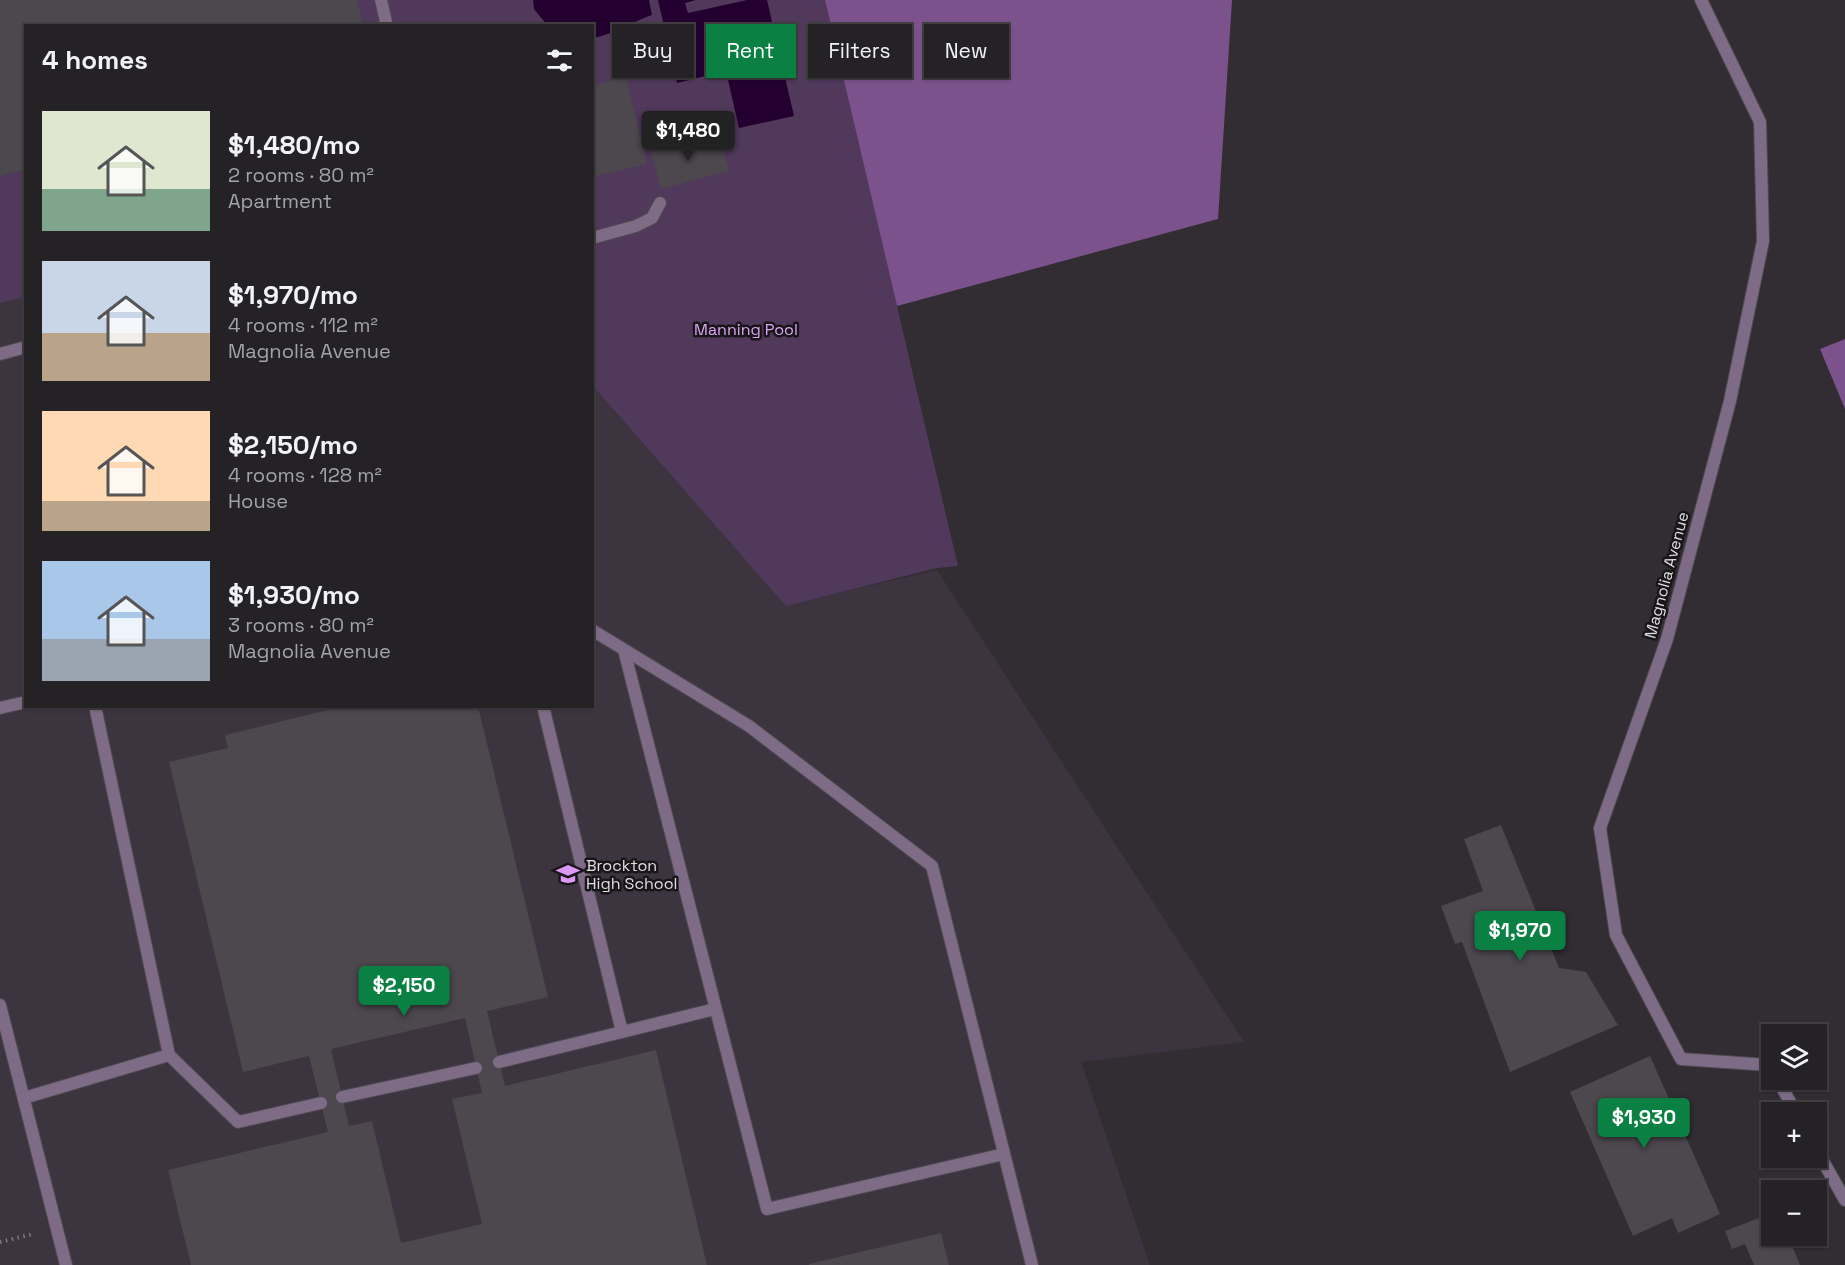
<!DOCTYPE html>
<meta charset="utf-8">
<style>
body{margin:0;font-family:"Space Grotesk",sans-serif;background:#312f32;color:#f1f3f6;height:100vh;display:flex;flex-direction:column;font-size:22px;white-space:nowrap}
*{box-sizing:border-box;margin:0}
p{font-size:20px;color:#a3a4a7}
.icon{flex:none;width:33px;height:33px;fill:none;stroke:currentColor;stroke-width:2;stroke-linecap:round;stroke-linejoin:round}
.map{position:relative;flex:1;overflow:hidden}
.panel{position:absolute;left:24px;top:24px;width:570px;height:684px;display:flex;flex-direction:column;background:#252226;border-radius:0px;box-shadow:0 2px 4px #0004,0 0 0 2px #423f43}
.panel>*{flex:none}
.hud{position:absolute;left:612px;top:24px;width:570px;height:54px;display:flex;gap:12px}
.fabs{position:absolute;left:1761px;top:1024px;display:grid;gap:12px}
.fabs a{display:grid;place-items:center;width:66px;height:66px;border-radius:0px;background:#252226;box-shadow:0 2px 4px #0004,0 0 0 2px #423f43;font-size:30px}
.price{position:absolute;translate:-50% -51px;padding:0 14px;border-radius:6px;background:#0b8043;color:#fff;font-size:20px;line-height:39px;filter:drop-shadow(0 2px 3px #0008)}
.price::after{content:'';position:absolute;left:50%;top:36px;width:18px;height:14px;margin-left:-9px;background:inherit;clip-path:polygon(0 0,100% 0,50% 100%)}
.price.current{background:#222;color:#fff}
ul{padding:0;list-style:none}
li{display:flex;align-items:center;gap:18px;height:150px;padding:0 18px}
li span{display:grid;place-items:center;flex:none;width:168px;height:120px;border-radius:0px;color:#555}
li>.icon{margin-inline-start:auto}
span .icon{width:72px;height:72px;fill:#fffc;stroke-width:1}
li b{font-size:26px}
h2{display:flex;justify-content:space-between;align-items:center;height:72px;padding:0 18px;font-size:26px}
.pill{padding:0 21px;border-radius:0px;background:#252226;box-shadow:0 2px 4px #0004,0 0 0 2px #423f43;font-size:21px;line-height:54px}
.pill.current{background:#0b8043;color:#fff}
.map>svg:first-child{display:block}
.built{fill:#3c343f}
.green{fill:#51395b}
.forest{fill:#7b528c}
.water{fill:#230030}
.building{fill:#4c484e;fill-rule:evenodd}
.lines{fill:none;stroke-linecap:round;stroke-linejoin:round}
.service-casing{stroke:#4d494f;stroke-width:14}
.minor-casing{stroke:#4d494f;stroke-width:14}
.path{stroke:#7e7b80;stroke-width:4;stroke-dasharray:1.5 4.5;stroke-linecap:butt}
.service{stroke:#7e6b85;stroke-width:12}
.minor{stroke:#7e6b85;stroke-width:12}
.labels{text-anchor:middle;stroke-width:5;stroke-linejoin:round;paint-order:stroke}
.park-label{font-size:16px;fill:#dfa4f8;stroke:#181619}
.street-label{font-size:16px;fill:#e1dee2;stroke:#181619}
.poi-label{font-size:16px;fill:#e1dee2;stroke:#181619;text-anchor:start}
</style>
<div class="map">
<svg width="1845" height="1265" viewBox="0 0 1845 1265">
<rect width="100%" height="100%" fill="#312d33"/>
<!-- built -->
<polygon class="built" points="25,297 26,706 592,706 593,386 786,605 937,570 1244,1042 1081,1062 1150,1265 0,1265 0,303"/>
<!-- green -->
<polygon class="green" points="0,0 825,0 958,566 937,568 786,606 593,386 592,26 26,26 25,297 0,303"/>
<!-- forest -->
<g class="forest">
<polygon points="825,0 1232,0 1218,219 897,306"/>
<polygon points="1845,339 1845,409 1820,349"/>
</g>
<!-- water -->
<g class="water">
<path d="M 533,0 L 649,0 L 652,15 C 632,22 614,34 593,38 L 592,26 L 547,25 L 534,9 Z"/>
<polygon points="658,0 696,0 685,3 688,13 747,0 767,0 794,116 739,128 726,71 677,83"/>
</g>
<!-- building -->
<g class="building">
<polygon points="0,0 357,0 363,26 26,26 26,169 0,176"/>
<polygon points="626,77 647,164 592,177 592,86"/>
<polygon points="720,138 729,171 661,189 650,148 677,142 679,149"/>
<path d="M 344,706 L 478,706 L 548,997 L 487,1011 L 505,1086 L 656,1050 L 707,1265 L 191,1265 L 168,1170 L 328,1132 L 309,1056 L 243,1072 L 169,762 L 228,748 L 225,735 ZM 465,1018 L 482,1093 L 452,1099 L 482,1224 L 401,1243 L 372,1121 L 349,1126 L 331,1049 Z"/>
<polygon points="1501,825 1559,968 1586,972 1618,1025 1510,1072 1462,942 1455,944 1441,906 1483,891 1464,839"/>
<polygon points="1650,1056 1720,1214 1678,1233 1672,1218 1633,1236 1570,1092"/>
<polygon points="1772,1213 1772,1236 1788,1236 1800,1265 1754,1265 1745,1244 1732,1249 1725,1231"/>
<polygon points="941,1233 949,1265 809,1265 809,1264"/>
</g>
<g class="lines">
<!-- service casing -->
<g class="service-casing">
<g id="service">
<polyline points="381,0 387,26"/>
<polyline points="1701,0 1760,122 1763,241 1730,401 1667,639 1600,828 1616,935 1681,1059 1769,1065"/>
<polyline points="592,238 636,226 652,218 660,203"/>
<polyline points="0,354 26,347"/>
<polyline points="592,630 749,726 932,866 1032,1265"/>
<polyline points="624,650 767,1209 1004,1154"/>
<polyline points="543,706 622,1032 715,1009"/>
<polyline points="0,708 26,702"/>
<polyline points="0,1005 66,1265"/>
<polyline points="169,1055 238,1122 321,1103"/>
<polyline points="499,1062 622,1032"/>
<polyline points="342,1097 476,1068"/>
<polyline points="24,1098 169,1055 95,706"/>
</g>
</g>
<!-- minor casing -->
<g class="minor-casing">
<g id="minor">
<polyline points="1769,1065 1772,1069"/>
<polyline points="1778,1080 1796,1113"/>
<polyline points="1816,1149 1845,1200"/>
</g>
</g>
<!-- path -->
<polyline class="path" points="0,1242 33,1234"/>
<!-- service -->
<use href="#service" class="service"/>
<!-- minor -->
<use href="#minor" class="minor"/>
</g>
<!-- icons -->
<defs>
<g id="school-bare" transform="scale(1.8)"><path d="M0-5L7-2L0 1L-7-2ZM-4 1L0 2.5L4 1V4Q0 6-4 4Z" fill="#db99f5" stroke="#181619" stroke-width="2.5" paint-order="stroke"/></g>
</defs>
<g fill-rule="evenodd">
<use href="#school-bare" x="568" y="874"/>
</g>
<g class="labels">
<!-- park labels -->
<g class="park-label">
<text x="746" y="335">Manning Pool</text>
</g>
<!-- street labels -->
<g class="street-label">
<text transform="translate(1666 575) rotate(-75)" y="6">Magnolia Avenue</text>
</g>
<!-- poi labels -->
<g class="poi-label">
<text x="586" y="871">Brockton<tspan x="586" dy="18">High School</tspan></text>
</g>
</g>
</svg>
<div class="fabs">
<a><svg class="icon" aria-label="layers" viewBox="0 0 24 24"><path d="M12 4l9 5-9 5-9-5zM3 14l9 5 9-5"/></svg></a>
<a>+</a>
<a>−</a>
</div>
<b class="price current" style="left:688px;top:162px">$1,480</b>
<b class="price" style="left:1520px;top:962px">$1,970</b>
<b class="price" style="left:404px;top:1017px">$2,150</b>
<b class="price" style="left:1644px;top:1149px">$1,930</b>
<div class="hud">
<a class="pill">Buy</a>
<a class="pill current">Rent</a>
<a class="pill">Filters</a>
<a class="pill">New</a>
</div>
<section class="panel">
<h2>4 homes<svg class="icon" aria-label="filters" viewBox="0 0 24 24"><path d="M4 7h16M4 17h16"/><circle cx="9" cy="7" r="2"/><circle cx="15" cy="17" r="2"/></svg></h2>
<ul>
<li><span style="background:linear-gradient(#dfe7d0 65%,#7fa58c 0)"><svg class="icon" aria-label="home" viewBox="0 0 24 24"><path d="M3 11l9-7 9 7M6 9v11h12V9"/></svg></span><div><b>$1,480/mo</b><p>2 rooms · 80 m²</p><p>Apartment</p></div></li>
<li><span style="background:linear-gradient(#c9d6e8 60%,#b9a48a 0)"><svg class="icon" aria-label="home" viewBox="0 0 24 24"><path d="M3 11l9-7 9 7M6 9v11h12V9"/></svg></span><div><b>$1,970/mo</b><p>4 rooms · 112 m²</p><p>Magnolia Avenue</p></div></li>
<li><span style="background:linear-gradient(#ffd9b3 75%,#b9a48a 0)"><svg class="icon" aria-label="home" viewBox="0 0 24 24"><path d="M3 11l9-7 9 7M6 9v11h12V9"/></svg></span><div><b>$2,150/mo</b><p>4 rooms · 128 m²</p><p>House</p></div></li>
<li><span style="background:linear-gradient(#a9c7e8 65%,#9aa5b1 0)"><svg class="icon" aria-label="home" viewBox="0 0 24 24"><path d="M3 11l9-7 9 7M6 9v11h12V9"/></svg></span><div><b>$1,930/mo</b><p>3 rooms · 80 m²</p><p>Magnolia Avenue</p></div></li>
</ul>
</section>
</div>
